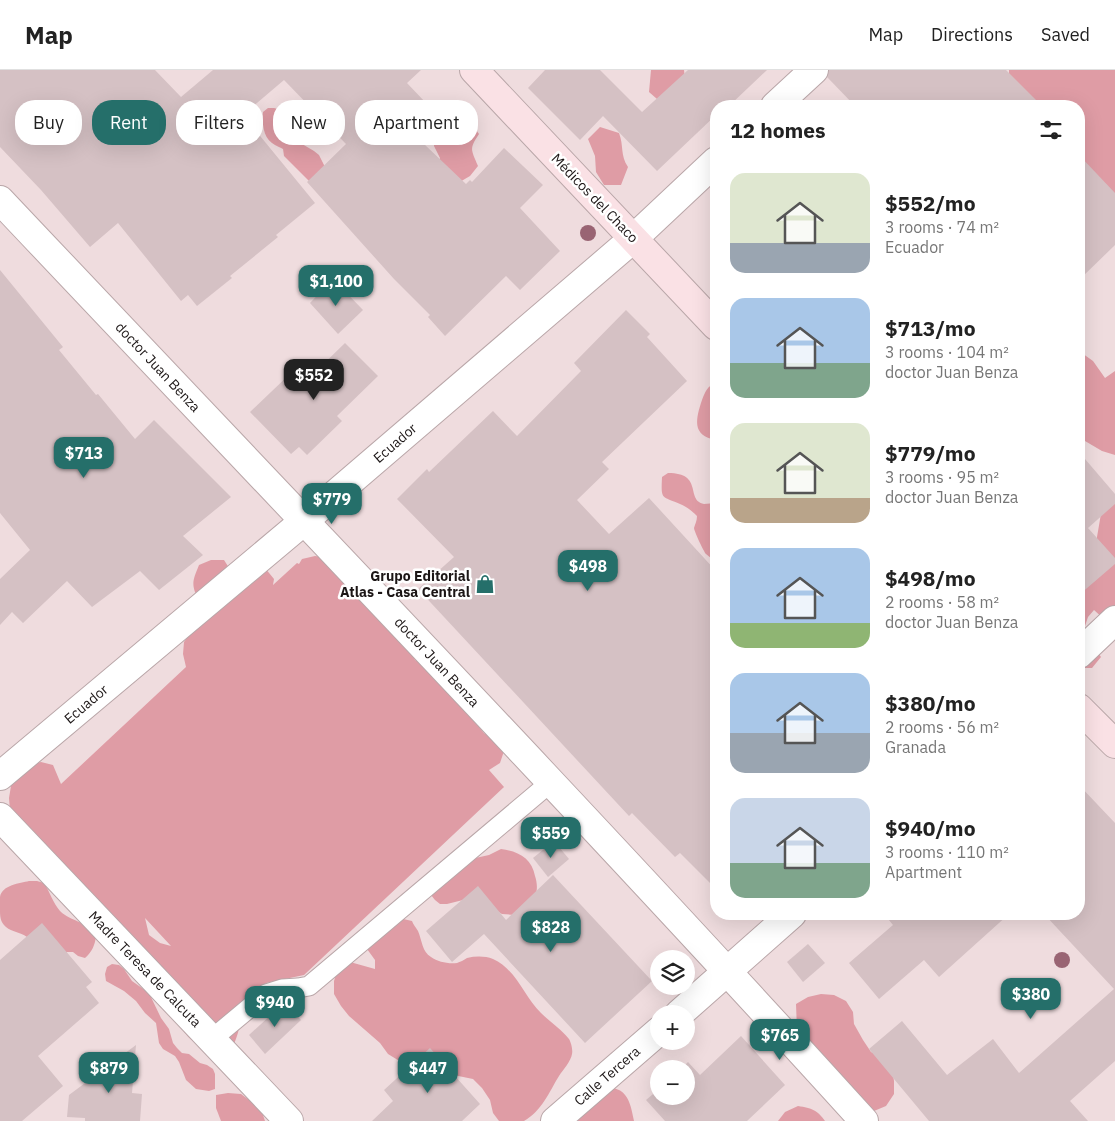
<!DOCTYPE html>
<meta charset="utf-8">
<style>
body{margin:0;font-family:"IBM Plex Sans",sans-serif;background:#f2f2f2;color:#222;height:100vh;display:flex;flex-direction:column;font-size:19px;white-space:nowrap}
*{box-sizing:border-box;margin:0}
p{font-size:16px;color:#767676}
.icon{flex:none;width:28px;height:28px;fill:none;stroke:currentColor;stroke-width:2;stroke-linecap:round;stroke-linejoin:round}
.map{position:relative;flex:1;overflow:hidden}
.drawer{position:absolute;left:710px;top:30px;width:375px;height:820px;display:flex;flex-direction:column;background:#fff;border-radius:20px;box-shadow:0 5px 20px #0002}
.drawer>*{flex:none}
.guide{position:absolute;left:15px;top:30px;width:475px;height:45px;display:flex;gap:10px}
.fabs{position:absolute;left:650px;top:880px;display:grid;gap:10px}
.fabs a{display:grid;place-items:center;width:45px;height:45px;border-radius:50%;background:#fff;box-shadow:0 5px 20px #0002;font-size:25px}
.price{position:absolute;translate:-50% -42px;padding:0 11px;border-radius:10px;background:#256f6a;color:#fff;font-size:16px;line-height:32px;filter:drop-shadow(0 1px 2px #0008)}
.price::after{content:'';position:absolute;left:50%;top:30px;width:15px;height:11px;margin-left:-8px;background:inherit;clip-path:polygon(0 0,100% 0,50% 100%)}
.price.selected{background:#222;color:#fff}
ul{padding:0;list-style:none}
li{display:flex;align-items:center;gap:15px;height:125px;padding:0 20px}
li span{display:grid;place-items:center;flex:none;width:140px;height:100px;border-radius:15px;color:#555}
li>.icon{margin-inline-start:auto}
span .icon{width:60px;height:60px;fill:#fffc;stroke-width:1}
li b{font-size:21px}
h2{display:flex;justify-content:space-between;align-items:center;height:60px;padding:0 20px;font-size:21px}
.tag{padding:0 18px;border-radius:20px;background:#fff;box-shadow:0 5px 20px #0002;font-size:18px;line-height:45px}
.tag.selected{background:#256f6a;color:#fff}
header{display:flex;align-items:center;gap:30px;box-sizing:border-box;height:70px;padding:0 25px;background:#fff;border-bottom:1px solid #e0e0e0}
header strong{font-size:24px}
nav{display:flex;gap:28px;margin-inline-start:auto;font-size:18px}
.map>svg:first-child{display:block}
.green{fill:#df9ca5;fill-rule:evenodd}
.building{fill:#d5c1c4}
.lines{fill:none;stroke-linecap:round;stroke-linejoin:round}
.lane-casing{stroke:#b9a6a8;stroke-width:21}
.street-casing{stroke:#b9a6a8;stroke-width:30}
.secondary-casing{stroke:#b9a6a8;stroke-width:30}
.lane{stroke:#fff;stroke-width:19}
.street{stroke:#fff;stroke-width:28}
.secondary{stroke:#fae1e5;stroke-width:28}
.tree{fill:#996473}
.labels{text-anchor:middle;stroke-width:5;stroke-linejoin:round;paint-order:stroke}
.street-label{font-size:14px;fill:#1c1616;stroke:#fff}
.poi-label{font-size:14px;font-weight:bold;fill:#1c1616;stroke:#fff;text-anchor:end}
</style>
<header>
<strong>Map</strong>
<nav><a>Map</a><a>Directions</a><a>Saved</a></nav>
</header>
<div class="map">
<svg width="1115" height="1051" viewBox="0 0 1115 1051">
<rect width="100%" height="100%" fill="#efdcde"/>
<!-- green -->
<g class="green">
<polygon points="651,0 684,0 685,10 657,29 649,22"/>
<polygon points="1009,0 1115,0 1115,148 1092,105 1079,96 1079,36 1024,36 1017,28 1009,13"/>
<path d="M 268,38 L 274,38 L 281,40 L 297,71 L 314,81 L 319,85 L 325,97 L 312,114 L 284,86 L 283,79 C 280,77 276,76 272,73 C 263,67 262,52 263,42 Z"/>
<path d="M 459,47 L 471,53 L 479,64 C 469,79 471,79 478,96 L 470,106 L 458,113 L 436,100 L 440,88 L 434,76 L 435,63 L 446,49 Z"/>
<path d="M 600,57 L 619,63 C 624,76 620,85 628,97 L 621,115 L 604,115 L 596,102 L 595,86 L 588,69 Z"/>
<polygon points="1079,281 1093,291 1105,308 1115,301 1115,385 1102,381 1085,371 1079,371"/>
<path d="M 716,313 L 716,370 C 691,366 696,348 702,330 C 705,322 707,316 716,313 Z"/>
<path d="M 668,403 C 704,403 685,430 704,434 C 707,434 713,433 716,433 L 716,491 C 713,489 709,487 706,484 C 704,482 694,461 694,458 C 695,454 697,451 697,446 C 692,441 687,437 680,434 C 661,426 661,430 662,407 Z"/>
<polygon points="1115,424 1115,565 1105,550 1094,540 1088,547 1083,562 1101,587 1092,598 1079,598 1079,496 1085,499 1096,492 1097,467 1103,432"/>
<path d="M 315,486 L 329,488 L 410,577 L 415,590 L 427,595 L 484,663 L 495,670 L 504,681 L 500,693 L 489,700 L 504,717 L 304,905 L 266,913 L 235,941 C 243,951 238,964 234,974 L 207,980 C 191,970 186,968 178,950 L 10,741 L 9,728 L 11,716 L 27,695 L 41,692 L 53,695 L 61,714 L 186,597 L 183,584 L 184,572 L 192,561 L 199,531 C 191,515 192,512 199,495 L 211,490 L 224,490 L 231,501 L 265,498 L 274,509 L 273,515 L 297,493 L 299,494 L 302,489 ZM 145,848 L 171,876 L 160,873 L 149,865 Z"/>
<path d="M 501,779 C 518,781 532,788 535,806 C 537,812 538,820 535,826 C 533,831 520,841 515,845 L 502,844 L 490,837 L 467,829 L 447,834 L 440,834 L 435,830 L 431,825 L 471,789 L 489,785 Z"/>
<path d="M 29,811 L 37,811 L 44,813 C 50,822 53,833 60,841 C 71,852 86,850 96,866 C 95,875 92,882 85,888 L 78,886 L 73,882 L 67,882 L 63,886 L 27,867 C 20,862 12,862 6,857 C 0,852 0,846 0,839 C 0,835 0,831 0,827 C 2,815 20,813 29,811 Z"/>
<path d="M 399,848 L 412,851 C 413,854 416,858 418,861 C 422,870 422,882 431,887 C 438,892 448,894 457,893 C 460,892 464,890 467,888 C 476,886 485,886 493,889 C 517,900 524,927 541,943 C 550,952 561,959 569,969 C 571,972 573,980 572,984 C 571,991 563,1000 559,1006 C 549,1022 542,1041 524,1051 L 499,1051 L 493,1043 L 490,1030 L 482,1018 L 473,1009 L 424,999 L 413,991 L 401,992 L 388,984 L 380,973 L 349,946 L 341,936 L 334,924 L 334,911 L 338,898 L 350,892 L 375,899 L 375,890 L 367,879 L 369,865 Z"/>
<polygon points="112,894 119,895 124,899 132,911 149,923 161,948 169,959 173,973 177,978 182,983 189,984 200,993 207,995 213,999 215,1004 215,1019 209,1021 196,1019 186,1010 179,992 175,986 163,979 159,973 156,953 145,943 136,931 124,921 106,911 105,904 107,897"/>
<polygon points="821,924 834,925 846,931 853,942 854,954 863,970 871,982 884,988 892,999 894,1011 894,1024 886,1036 874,1041 797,960 796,934 808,927"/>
<path d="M 612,1018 C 629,1020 631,1037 634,1051 L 576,1051 Z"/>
<polygon points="228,1023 241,1024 261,1039 265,1051 221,1051 216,1038 216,1025"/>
<path d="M 798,1036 C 812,1038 817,1040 825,1051 L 778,1051 L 785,1042 Z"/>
</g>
<!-- building -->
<g class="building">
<polygon points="0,0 155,0 181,27 213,0 421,0 407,13 445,53 424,74 466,114 470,110 472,112 504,78 543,115 520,138 560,181 520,220 506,206 445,266 428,247 430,245 394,209 307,112 346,74 284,10 243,45 315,133 276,165 278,167 230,206 232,208 197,236 188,225 181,231 118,153 90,177 41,120 0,77"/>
<polygon points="545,0 600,0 642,42 688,0 767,0 729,36 716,36 716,45 657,101 603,46 580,70 528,18"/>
<polygon points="829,0 1006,0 1042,36 855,36 827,7"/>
<polygon points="1079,85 1115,123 1115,175 1079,210"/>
<polygon points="0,200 63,277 59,280 96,325 98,324 135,369 154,350 231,427 183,466 203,485 159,520 140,501 92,537 67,511 23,553 12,542 0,555 0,509 30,480 0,443"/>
<polygon points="333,209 363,240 338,264 310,233"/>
<polygon points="626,240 650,264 647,267 687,311 602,392 609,399 577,430 609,464 649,428 716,501 716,819 680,783 675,787 632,743 629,746 418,519 454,487 397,429 427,399 429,402 493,341 517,366 581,301 574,293"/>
<polygon points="345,273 378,306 337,346 342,351 307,385 299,377 291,384 250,342 294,300 305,312"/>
<polygon points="1079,382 1115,424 1115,434 1088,458 1115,488 1115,494 1079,525"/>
<polygon points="1079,715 1115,753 1115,991 1070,1031 1088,1051 929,1051 869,979 902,951 947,1005 993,969 1019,1003 1114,919 1044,844 1079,844"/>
<polygon points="554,771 569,789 548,807 533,788"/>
<polygon points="553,805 652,911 585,973 484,864 452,892 426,861 478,816 506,850"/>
<polygon points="884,844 1009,844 939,907 924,890 879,929 849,893 893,855"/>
<polygon points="42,853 92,912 86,917 99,933 38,986 63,1016 22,1051 0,1051 0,890"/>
<polygon points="808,874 825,893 803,912 787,892"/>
<polygon points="285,932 301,950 265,984 249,965"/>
<polygon points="741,966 785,1015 747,1051 665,1051 646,1030 659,1019 659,1026 686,1026 686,999 681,999 688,992 700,1005"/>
<polygon points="136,975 132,1023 142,1024 140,1051 85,1051 85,1048 67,1047 69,1025"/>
<polygon points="430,978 480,1034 462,1051 372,1051 393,1031 384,1020"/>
</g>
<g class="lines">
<!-- lane casing -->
<g class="lane-casing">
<polyline id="lane" points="212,969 266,924 282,919 298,918 309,916 551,712"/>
</g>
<!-- street casing -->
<g class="street-casing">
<g id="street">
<polyline points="775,36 814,0"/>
<path d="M 0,130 C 289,436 581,739 864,1051"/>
<polyline points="1079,584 1115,550"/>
<polyline points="0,706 304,451 634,168 716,91"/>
<polyline points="0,747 289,1051"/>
<polyline points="679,944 792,844"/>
<polyline points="555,1051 659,961"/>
</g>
</g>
<!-- secondary casing -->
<g class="secondary-casing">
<g id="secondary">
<polyline points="474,0 716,256"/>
<polyline points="1079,638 1115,674"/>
</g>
</g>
<!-- lane -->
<use href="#lane" class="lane"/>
<!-- street -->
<use href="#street" class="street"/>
<!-- secondary -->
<use href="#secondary" class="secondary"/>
</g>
<!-- trees -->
<g class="tree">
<circle cx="588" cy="163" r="8"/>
<circle cx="1062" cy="890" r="8"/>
</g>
<!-- icons -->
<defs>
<g id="shop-bare" transform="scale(1.5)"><path d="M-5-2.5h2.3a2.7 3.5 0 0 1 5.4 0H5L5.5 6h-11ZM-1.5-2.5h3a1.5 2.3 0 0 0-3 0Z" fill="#256f6a" stroke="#fff" stroke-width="2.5" paint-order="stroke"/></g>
</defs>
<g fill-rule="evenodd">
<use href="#shop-bare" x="485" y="514"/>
</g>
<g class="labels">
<!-- street labels -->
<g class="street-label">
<text transform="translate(595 128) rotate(46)" y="5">Médicos del Chaco</text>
<text transform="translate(158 297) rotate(47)" y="5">doctor Juan Benza</text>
<text transform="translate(395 373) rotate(-41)" y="5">Ecuador</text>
<text transform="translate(437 592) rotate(47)" y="5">doctor Juan Benza</text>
<text transform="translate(86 634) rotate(-40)" y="5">Ecuador</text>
<text transform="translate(145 899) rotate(46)" y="5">Madre Teresa de Calcuta</text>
<text transform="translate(607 1006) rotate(-41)" y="5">Calle Tercera</text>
</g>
<!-- poi labels -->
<g class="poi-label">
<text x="470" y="511">Grupo Editorial<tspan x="470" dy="16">Atlas - Casa Central</tspan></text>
</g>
</g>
</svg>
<div class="fabs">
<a><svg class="icon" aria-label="layers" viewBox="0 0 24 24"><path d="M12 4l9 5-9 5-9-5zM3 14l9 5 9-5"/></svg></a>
<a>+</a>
<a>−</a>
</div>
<b class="price" style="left:336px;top:237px">$1,100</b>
<b class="price selected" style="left:314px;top:331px">$552</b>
<b class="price" style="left:84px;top:409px">$713</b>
<b class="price" style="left:332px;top:455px">$779</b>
<b class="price" style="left:588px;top:522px">$498</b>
<b class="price" style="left:551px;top:789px">$559</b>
<b class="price" style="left:551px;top:883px">$828</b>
<b class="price" style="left:1031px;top:950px">$380</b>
<b class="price" style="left:275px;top:958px">$940</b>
<b class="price" style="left:780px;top:991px">$765</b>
<b class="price" style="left:109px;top:1024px">$879</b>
<b class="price" style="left:428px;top:1024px">$447</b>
<div class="guide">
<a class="tag">Buy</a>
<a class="tag selected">Rent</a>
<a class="tag">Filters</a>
<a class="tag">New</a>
<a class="tag">Apartment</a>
</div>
<section class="drawer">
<h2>12 homes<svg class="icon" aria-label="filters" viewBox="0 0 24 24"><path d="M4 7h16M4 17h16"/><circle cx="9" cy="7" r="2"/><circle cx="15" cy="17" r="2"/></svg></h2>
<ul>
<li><span style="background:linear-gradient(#dfe7d0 70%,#9aa5b1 0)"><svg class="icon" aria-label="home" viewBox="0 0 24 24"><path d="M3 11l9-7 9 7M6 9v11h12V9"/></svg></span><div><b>$552/mo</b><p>3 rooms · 74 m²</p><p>Ecuador</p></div></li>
<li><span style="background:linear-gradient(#a9c7e8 65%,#7fa58c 0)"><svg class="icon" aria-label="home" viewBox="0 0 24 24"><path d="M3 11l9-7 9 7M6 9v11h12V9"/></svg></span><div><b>$713/mo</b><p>3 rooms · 104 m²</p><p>doctor Juan Benza</p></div></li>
<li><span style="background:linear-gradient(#dfe7d0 75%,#b9a48a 0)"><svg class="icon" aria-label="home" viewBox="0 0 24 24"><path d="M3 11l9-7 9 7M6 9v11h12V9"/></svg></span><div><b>$779/mo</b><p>3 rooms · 95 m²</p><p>doctor Juan Benza</p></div></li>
<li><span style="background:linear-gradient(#a9c7e8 75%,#8fb573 0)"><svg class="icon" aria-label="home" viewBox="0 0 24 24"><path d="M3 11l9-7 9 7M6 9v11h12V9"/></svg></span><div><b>$498/mo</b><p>2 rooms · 58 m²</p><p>doctor Juan Benza</p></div></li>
<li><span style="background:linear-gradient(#a9c7e8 60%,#9aa5b1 0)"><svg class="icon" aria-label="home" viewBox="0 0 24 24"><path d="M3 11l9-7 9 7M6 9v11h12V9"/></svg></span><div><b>$380/mo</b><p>2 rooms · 56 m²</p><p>Granada</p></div></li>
<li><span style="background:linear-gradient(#c9d6e8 65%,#7fa58c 0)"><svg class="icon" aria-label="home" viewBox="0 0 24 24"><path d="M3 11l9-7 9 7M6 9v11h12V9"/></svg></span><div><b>$940/mo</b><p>3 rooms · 110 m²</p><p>Apartment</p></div></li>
</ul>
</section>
</div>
